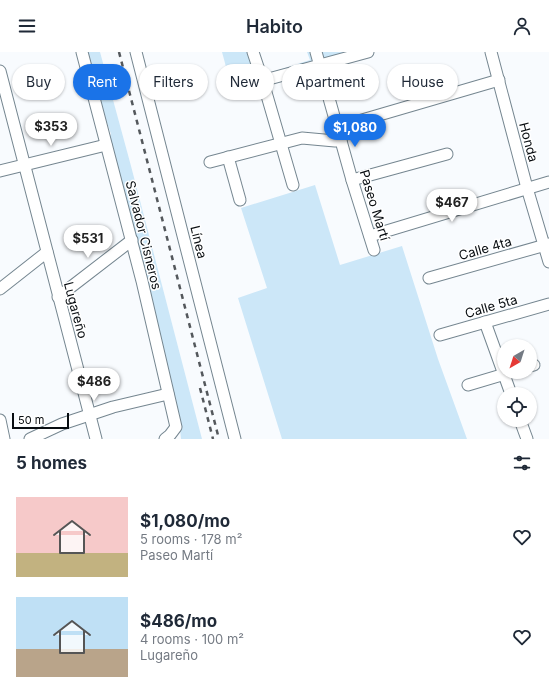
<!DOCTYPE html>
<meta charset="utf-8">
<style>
body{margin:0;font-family:Inter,sans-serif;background:#f2f2f3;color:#1f2937;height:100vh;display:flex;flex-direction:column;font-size:15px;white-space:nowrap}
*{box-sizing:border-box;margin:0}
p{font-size:13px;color:#747a83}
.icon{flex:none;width:22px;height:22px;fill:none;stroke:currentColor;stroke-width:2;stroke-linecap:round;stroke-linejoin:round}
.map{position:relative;height:387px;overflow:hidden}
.sheet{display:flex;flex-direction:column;background:#fff;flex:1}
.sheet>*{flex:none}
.guide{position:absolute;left:12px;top:12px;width:525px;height:36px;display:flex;gap:8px}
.needle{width:26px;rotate:219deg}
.controls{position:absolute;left:497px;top:287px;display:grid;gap:8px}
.controls a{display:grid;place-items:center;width:40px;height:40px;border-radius:50%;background:#fff;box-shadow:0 1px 3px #0004;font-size:20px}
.scale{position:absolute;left:12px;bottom:10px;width:57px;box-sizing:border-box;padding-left:4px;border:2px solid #080d11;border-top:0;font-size:11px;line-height:14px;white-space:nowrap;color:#080d11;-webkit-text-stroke:3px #fff;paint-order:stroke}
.price{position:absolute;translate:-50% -34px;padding:0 9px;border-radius:14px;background:#fff;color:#222;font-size:13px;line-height:26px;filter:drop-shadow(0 1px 2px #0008)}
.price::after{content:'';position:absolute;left:50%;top:24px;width:12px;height:9px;margin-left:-6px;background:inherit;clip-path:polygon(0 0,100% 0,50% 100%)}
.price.on{background:#1a73e8;color:#fff}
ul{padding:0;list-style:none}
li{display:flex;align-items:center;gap:12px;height:100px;padding:0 16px}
li span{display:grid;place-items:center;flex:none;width:112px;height:80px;border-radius:0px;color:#555}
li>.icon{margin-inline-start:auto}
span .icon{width:48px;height:48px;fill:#fffc;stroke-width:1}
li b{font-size:17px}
h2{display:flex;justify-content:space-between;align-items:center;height:48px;padding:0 16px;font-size:17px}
.chip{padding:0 14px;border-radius:18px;background:#fff;box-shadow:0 1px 3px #0004;font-size:14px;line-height:36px}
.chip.on{background:#1a73e8;color:#fff}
header{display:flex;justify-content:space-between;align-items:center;height:52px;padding:0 16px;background:#fff;font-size:18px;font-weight:600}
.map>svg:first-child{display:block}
.green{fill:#cce7f8}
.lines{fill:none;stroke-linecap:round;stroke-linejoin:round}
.minor-casing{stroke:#758690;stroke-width:13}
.minor{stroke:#fff;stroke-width:11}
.rail{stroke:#54585c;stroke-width:2.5;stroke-dasharray:5 5;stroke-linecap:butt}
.labels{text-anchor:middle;stroke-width:3;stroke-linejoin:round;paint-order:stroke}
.street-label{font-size:13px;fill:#080d11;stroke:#fff}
</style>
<header><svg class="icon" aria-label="menu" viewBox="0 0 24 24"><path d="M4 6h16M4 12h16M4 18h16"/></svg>Habito<svg class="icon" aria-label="person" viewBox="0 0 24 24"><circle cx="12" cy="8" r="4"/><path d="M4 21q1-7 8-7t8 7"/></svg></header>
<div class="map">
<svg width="549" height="387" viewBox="0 0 549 387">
<rect width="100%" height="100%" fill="#f8fbfe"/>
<!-- green -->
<g class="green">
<polygon points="84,0 100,0 131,114 202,387 181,387 180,377 109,87 111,82 105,65 101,59"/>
<polygon points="222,0 253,0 263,23 310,8 307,0 368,0 232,37"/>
<polygon points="315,133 340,213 402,194 438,307 467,387 282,387 238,246 267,236 241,156"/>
</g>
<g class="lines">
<!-- minor casing -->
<g class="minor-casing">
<g id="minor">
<polyline points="82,0 142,229 176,375 170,383 165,387"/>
<polyline points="136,0 235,387"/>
<polyline points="253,0 263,30 293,133"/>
<polyline points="316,0 352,128 374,198"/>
<polyline points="491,0 527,136 549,210"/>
<polyline points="0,19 96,387"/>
<polyline points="232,37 368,0"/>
<polyline points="338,75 499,28"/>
<polyline points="228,105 240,148"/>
<polyline points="210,110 302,86 335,89 341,88"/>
<polyline points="0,119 106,93"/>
<polyline points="352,128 447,102"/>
<polyline points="370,184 549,130"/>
<polyline points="429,226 549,192"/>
<polyline points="0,237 47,200"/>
<polyline points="58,245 132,188"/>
<polyline points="485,270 511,342"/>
<polyline points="440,283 549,252"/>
<polyline points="530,314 534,313"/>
<polyline points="468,333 512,320"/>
<polyline points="0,368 4,387"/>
<polyline points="520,368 527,387"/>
<polyline points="30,387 62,372 113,355 168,342"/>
</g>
</g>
<!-- minor -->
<use href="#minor" class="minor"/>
<!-- rail -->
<g class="rail">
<polyline points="119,0 219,387"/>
<polyline points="200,336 213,387"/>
</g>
</g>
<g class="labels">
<!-- street labels -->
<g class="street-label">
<text transform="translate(529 90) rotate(75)" y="5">Honda</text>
<text transform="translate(375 153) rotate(73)" y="5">Paseo Martí</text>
<text transform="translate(144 183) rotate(76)" y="5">Salvador Cisneros</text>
<text transform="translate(199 190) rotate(76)" y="5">Línea</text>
<text transform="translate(485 196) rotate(-16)" y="5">Calle 4ta</text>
<text transform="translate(491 254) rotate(-16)" y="5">Calle 5ta</text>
<text transform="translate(76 258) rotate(75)" y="5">Lugareño</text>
</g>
</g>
</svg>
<div class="controls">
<a><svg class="needle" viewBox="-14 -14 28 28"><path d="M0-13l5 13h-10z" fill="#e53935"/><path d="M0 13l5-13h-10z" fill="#747a83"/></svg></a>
<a><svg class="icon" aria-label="locate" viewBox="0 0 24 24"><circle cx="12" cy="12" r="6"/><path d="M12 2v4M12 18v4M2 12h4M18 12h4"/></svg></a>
</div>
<div class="scale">50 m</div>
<b class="price" style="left:51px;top:95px">$353</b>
<b class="price on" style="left:355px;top:96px">$1,080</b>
<b class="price" style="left:452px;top:171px">$467</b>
<b class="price" style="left:88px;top:207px">$531</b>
<b class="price" style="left:94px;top:350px">$486</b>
<div class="guide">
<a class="chip">Buy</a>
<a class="chip on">Rent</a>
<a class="chip">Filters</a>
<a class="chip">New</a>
<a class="chip">Apartment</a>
<a class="chip">House</a>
</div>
</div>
<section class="sheet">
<h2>5 homes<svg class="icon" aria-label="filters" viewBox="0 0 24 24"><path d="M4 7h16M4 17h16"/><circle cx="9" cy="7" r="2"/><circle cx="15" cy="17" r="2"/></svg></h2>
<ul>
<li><span style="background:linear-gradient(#f6c9c9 70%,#c2b280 0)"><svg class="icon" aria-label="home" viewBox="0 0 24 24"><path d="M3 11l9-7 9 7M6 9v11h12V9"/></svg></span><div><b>$1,080/mo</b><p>5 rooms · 178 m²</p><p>Paseo Martí</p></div><svg class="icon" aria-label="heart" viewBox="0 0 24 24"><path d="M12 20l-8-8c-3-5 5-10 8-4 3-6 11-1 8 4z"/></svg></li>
<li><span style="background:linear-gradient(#bfe0f5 65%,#b9a48a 0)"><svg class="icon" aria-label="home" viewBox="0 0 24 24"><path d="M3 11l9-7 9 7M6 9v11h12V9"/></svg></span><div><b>$486/mo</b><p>4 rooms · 100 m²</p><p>Lugareño</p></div><svg class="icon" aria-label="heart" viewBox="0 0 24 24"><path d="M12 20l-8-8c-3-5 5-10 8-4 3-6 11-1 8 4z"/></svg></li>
</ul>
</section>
